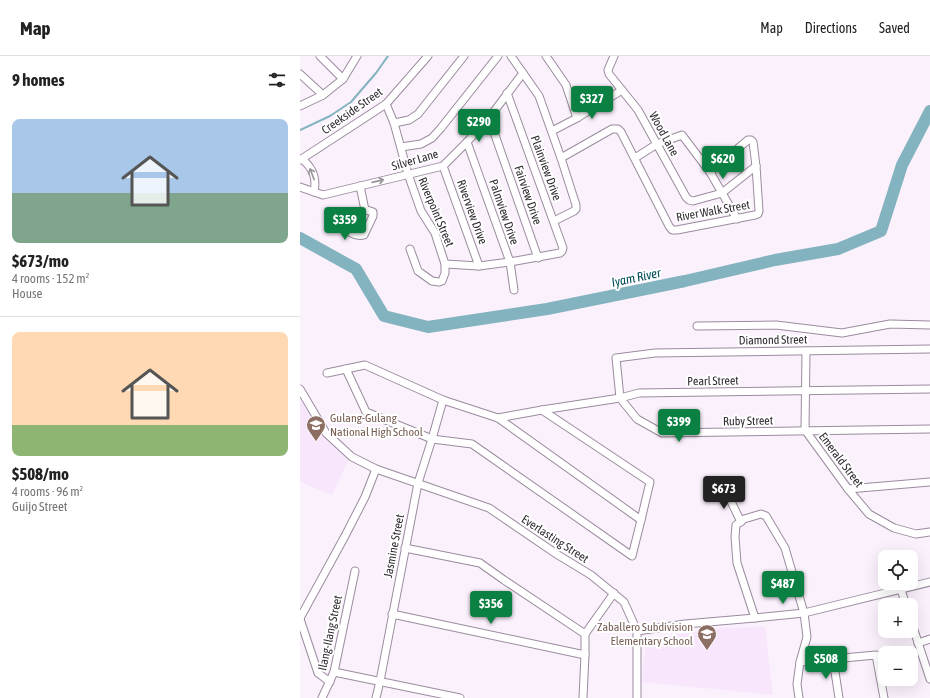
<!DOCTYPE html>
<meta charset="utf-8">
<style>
body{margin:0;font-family:"Asap Condensed",sans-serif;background:#f2f2f2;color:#222;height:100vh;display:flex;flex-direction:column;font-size:15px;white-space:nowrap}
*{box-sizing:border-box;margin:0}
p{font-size:13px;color:#767676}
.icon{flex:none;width:22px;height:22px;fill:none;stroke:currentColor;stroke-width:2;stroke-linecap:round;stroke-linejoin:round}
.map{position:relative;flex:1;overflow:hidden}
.panel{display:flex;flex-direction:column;background:#fff;width:300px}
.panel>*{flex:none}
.fabs{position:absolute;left:578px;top:494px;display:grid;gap:8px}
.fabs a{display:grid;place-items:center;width:40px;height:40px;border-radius:8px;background:#fff;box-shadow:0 4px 16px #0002;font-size:20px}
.price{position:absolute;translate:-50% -34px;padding:0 9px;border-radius:4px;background:#0b8043;color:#fff;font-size:13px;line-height:26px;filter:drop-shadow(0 1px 2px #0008)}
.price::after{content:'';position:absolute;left:50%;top:24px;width:12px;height:9px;margin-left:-6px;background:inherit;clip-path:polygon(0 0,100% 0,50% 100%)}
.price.selected{background:#222;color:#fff}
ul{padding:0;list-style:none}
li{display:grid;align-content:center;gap:8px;height:212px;padding:0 12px}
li+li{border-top:1px solid #e0e0e0}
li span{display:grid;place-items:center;height:124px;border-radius:8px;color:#555}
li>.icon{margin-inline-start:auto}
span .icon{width:72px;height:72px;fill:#fffc;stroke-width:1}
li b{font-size:17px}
h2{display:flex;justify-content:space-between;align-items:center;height:48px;padding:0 12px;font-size:17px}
header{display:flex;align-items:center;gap:24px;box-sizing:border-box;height:56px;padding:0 20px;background:#fff;border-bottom:1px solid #e0e0e0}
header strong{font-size:19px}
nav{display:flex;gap:22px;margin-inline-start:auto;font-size:14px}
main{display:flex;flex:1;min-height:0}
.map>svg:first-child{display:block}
.built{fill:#f8e6fc}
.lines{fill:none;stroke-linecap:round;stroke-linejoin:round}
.stream{stroke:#82b3be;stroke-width:2}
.river{stroke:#82b3be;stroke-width:12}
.minor-casing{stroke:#9a8b9d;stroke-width:9}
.minor{stroke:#fff;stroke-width:7}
.oneway{stroke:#989598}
.labels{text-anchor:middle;stroke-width:4;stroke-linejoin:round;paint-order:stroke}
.street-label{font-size:12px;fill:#312b32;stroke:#fff}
.education-label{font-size:12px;fill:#785e54;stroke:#fff;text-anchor:start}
.water-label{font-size:13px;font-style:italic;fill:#004c58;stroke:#fff}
</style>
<header>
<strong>Map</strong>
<nav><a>Map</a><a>Directions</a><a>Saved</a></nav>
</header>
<main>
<section class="panel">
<h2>9 homes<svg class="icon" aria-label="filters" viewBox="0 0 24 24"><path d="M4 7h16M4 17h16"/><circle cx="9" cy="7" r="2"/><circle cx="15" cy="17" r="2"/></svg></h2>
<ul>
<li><span style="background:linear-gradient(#a9c7e8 60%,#7fa58c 0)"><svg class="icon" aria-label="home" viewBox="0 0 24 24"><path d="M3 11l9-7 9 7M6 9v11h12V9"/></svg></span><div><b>$673/mo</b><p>4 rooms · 152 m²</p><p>House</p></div></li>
<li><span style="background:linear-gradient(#ffd9b3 75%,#8fb573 0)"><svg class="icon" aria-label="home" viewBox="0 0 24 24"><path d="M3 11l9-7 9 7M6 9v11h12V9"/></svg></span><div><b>$508/mo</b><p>4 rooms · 96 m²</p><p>Guijo Street</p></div></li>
</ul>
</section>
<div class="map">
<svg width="630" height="642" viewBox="0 0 630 642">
<rect width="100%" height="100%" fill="#fbf1fd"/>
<!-- built -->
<g class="built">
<polygon points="0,337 16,369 49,403 32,439 16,433 0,425"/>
<polygon points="465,571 473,639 342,626 346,583 421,572"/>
</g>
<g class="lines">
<!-- stream -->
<polyline class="stream" points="0,74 30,60 51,46 76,17 88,0"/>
<!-- river -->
<polyline class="river" points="0,182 56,213 84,260 128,271 247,253 385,225 475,204 538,193 581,175 602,109 630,55"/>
<!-- minor casing -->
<g class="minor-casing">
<g id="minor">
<polyline points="20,0 43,23"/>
<polyline points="211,0 239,40 261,102 276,149 276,153 274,155 254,165"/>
<polyline points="246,0 266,29 277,62"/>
<polyline points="314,0 308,14 309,18 338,54 386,141 389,144 393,145 422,137 456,110"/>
<polyline points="0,18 23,39"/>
<polyline points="86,48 94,67 108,118 121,155 135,177 145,208 145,217 142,225 139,226 132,225 118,215 110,193"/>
<polyline points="0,50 23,39 43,23 57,0"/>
<polyline points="189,62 238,202"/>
<polyline points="94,67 109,64 118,58 164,0"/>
<polyline points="252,75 277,62 322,34"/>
<polyline points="167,86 210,206 214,234"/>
<polyline points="101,91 121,88 132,82 141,72 198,0"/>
<polyline points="261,102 312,73 318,73 321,76 369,170 372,174 377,174 455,159 458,158 459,155 456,110 453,86 451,84 448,84 410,116"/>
<polyline points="335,102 357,88 382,79 410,116 437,163"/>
<path d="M 2,103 C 13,112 17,122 14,136"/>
<polyline points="0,104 86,48 128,0"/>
<polyline points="143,110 179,210"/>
<polyline points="60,130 65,154"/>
<polyline points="0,131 23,139 143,110 167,86 189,62 223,17"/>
<path d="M 65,154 L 70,155 L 73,156 L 73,160 L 64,179 C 57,181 50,177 44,172 L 44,166 L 46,160 Z"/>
<polyline points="145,208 179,210 210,206 260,197 262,195 263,192 207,37"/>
<polyline points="397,270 476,269 542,277 590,268 630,269"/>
<polyline points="630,293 355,297 316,302 320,342 337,363 362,377 630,373"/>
<polyline points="506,295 505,374 548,433 569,458 594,472 616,478 630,476"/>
<polyline points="46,313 66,356 132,383 172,388 332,500 341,464 350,426 242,354"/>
<polyline points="27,317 65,309 143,344 198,362 341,464"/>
<polyline points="0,333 26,377 52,401 76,413 189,452 258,499 291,519 324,546 337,575 337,642"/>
<polyline points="198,362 242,354 320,342 339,337 630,333"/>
<polyline points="425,433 441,466"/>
<polyline points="548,433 630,426"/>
<polyline points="105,492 180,507 204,524 285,578"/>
<polyline points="601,534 606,549"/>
<polyline points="92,558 285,599"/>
<polyline points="0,562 45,480 65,441 76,413"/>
<polyline points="455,562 437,507 435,481 436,469 444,463 461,458 466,460 485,492 504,557 507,581 500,606 497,628 499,642"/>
<polyline points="0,563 18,617 30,626"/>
<polyline points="611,565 630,623"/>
<polyline points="337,575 385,568 455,562 504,557 630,526"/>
<polyline points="618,587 630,583"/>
<polyline points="533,603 539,642"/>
<polyline points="500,606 576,599 584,642"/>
<polyline points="34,616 160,642"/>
<polyline points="22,642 34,616 55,515"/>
<polyline points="76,642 80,625 118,427 132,383 143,344"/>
<polyline points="283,642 285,599 285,578 314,537"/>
</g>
</g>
<!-- minor -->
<use href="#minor" class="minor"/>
</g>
<!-- one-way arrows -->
<defs><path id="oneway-shaft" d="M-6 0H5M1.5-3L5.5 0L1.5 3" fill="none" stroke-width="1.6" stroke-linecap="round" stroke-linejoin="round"/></defs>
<g class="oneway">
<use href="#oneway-shaft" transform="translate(12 118) rotate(-111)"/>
<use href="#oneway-shaft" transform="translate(78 125) rotate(-13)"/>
</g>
<!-- icons -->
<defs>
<g id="school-pin" transform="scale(1)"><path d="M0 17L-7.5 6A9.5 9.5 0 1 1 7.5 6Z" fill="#8d6e63" stroke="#fff"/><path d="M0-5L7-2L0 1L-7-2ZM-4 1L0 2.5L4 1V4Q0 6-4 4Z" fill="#fff"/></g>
</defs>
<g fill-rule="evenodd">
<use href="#school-pin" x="16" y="369"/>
<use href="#school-pin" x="407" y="578"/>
</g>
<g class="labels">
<!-- street labels -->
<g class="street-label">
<text transform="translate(52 55) rotate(-35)" y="4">Creekside Street</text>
<text transform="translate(364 78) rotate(61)" y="4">Wood Lane</text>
<text transform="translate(115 104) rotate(-16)" y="4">Silver Lane</text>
<text transform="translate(246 112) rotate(70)" y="4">Plainview Drive</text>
<text transform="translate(228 139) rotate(71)" y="4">Fairview Drive</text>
<text transform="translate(413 155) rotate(-10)" y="4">River Walk Street</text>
<text transform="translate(136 156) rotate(67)" y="4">Riverpoint Street</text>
<text transform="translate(172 156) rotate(70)" y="4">Riverview Drive</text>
<text transform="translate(204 156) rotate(71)" y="4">Palmview Drive</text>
<text transform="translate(473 284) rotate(-1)" y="4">Diamond Street</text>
<text transform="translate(413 325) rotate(-1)" y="4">Pearl Street</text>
<text transform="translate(448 365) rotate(-1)" y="4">Ruby Street</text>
<text transform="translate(541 404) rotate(53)" y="4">Emerald Street</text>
<text transform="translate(255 483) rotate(33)" y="4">Everlasting Street</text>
<text transform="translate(94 490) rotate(-79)" y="4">Jasmine Street</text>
<text transform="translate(30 577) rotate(-78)" y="4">Ilang-Ilang Street</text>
</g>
<!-- education labels -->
<g class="education-label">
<text x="30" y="366">Gulang-Gulang<tspan x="30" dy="14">National High School</tspan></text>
<text x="393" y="575" text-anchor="end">Zaballero Subdivision<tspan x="393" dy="14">Elementary School</tspan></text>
</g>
<!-- water labels -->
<g class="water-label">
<text transform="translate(336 221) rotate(-12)" y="5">Iyam River</text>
</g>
</g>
</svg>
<div class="fabs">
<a><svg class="icon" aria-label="locate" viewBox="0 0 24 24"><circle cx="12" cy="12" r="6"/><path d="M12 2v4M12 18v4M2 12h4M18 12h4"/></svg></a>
<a>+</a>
<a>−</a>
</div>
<b class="price" style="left:292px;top:64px">$327</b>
<b class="price" style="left:179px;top:87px">$290</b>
<b class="price" style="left:423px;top:124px">$620</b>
<b class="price" style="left:45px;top:185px">$359</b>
<b class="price" style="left:379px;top:387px">$399</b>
<b class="price selected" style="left:424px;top:454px">$673</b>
<b class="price" style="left:483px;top:549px">$487</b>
<b class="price" style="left:191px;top:569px">$356</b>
<b class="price" style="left:526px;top:624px">$508</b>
</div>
</main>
